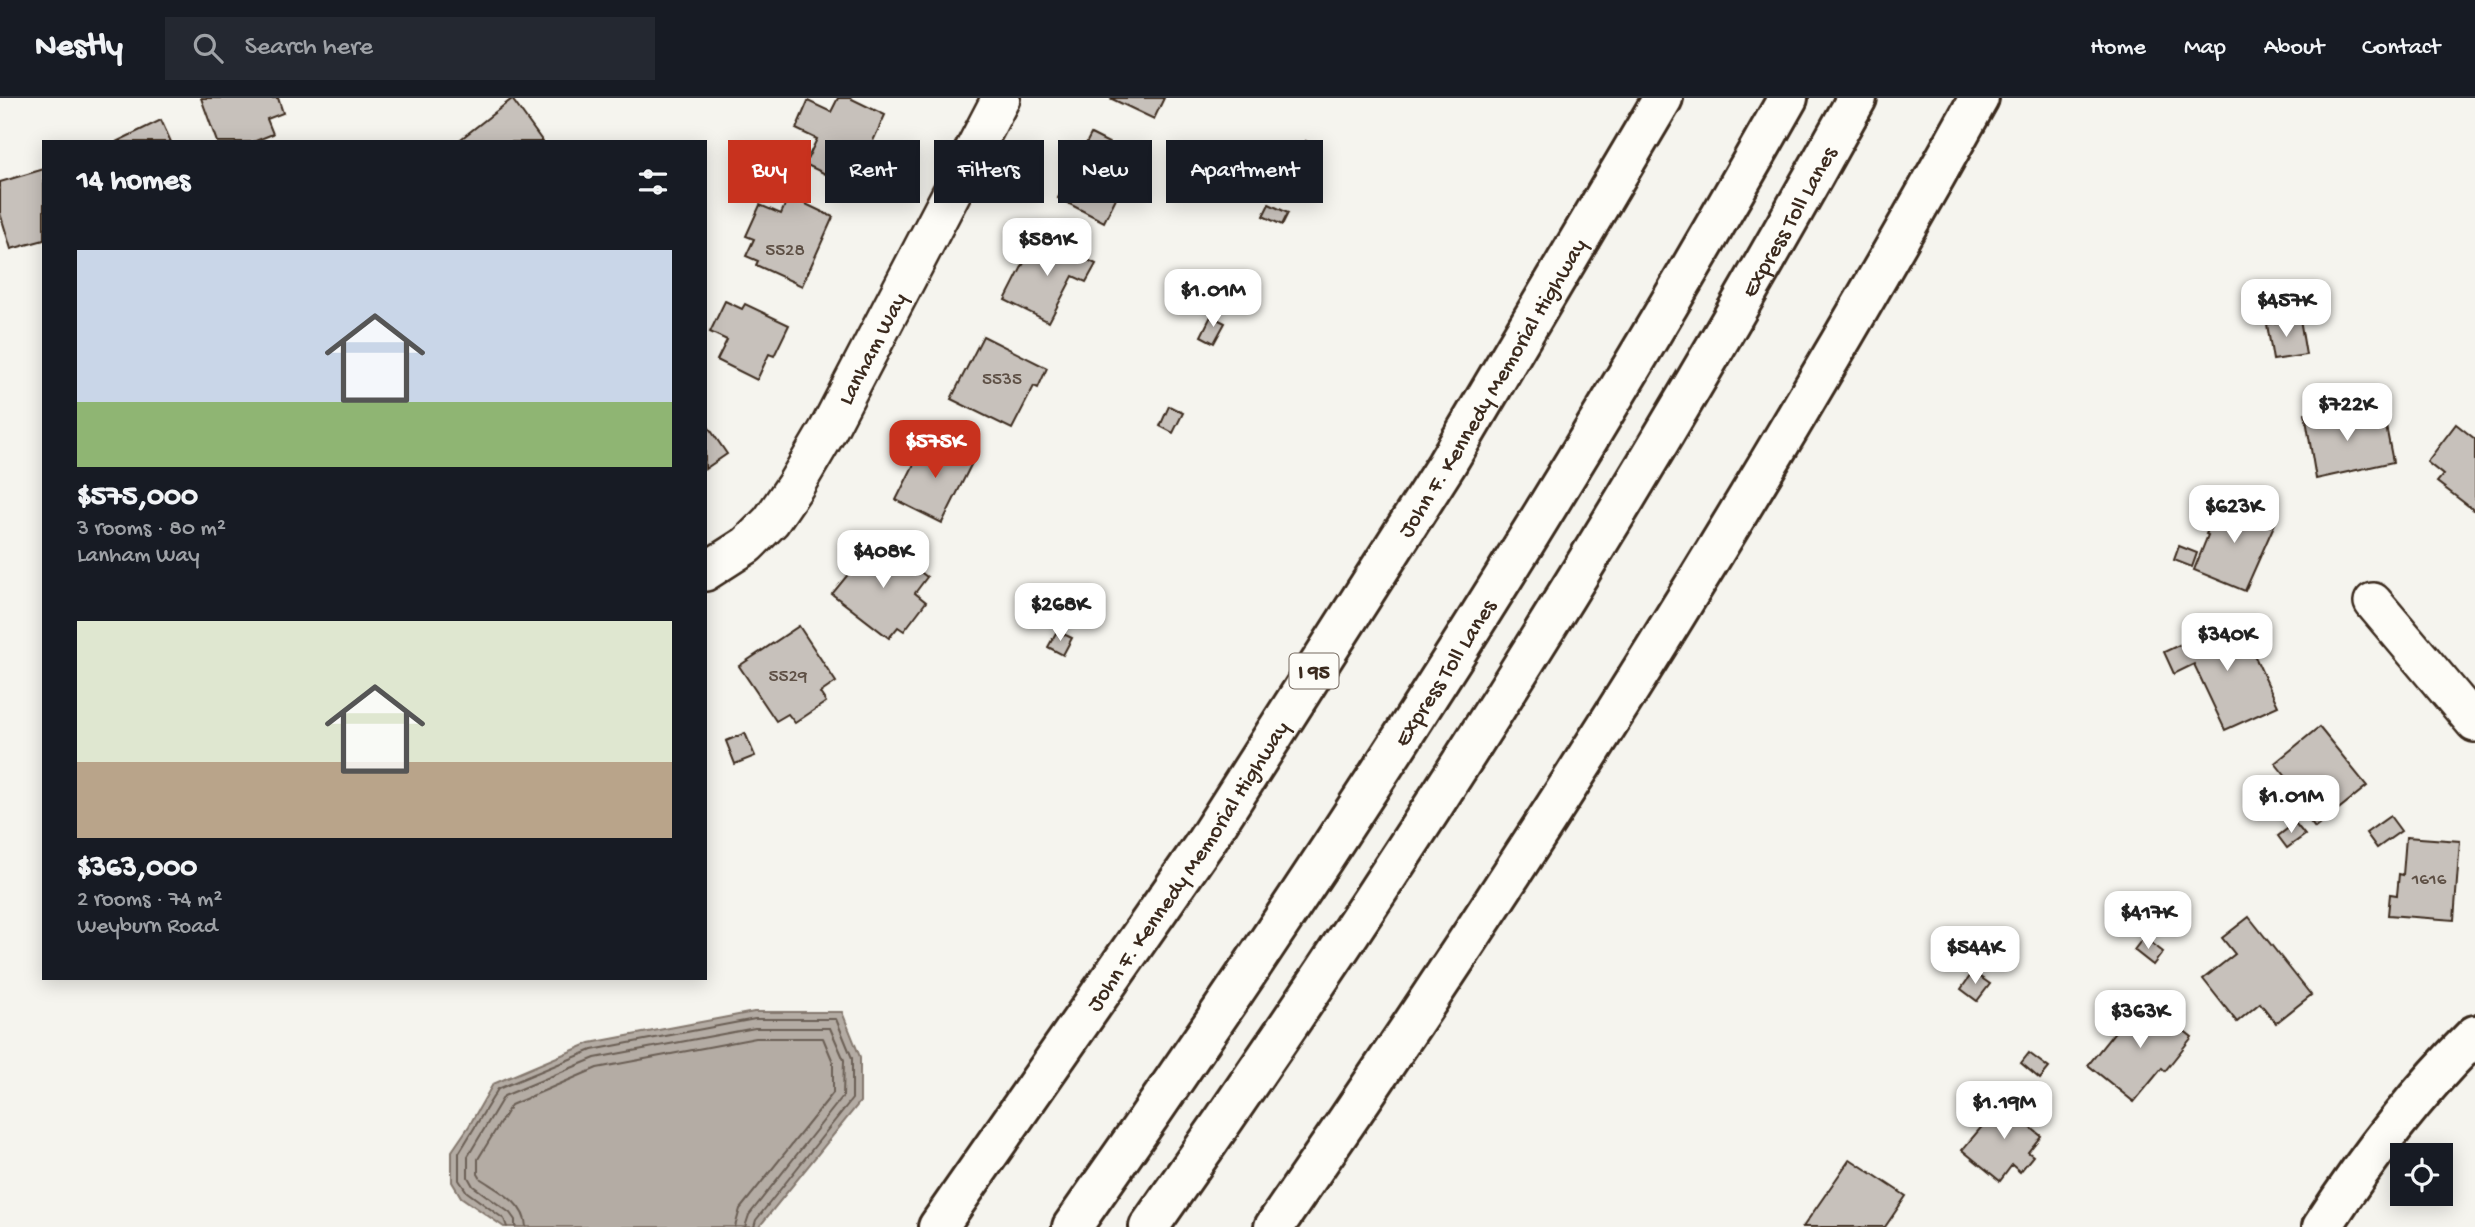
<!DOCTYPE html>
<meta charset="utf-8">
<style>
body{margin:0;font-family:"Gochi Hand",sans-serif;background:#242831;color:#f1f3f6;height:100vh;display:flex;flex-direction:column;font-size:26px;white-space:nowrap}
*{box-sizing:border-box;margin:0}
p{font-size:23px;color:#9ea1a6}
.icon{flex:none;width:38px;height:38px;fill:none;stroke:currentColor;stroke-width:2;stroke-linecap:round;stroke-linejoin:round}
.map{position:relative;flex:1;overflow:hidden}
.details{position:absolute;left:42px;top:42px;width:665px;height:840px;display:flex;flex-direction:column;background:#171b24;border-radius:0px;box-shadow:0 4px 18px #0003}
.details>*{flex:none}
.hud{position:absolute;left:728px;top:42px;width:665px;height:63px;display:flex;gap:14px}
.controls{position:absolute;left:2390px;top:1045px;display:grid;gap:14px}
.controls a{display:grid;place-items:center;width:63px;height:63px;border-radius:0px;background:#171b24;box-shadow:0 4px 18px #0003;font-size:35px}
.price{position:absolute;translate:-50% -60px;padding:0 16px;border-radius:14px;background:#fff;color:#222;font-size:23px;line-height:46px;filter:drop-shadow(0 2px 4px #0008)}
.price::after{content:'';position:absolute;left:50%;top:42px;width:21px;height:16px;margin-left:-10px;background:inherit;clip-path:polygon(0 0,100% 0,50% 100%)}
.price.active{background:#c8321e;color:#fff}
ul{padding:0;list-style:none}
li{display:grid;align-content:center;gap:14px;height:371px;padding:0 35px}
li span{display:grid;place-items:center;height:217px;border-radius:0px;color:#555}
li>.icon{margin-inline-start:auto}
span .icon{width:126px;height:126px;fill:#fffc;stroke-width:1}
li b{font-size:30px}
h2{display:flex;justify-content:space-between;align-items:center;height:84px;padding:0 35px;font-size:30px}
.chip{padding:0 24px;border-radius:0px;background:#171b24;box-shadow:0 4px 18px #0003;font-size:24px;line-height:63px}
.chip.active{background:#c8321e;color:#fff}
header{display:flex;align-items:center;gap:42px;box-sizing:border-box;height:98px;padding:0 35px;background:#171b24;border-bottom:2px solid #363941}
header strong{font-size:33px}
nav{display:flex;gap:38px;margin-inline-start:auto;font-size:24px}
.search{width:490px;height:63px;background:#242831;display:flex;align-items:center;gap:18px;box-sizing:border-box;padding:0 24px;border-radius:0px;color:#9ea1a6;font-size:26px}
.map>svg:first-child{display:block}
.water{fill:#b4aca4;stroke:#84786e;stroke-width:2}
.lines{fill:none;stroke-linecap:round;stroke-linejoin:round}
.shore{stroke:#6b5e54;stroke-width:2}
.building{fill:#c7c1bb;stroke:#3b2a1e;stroke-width:2}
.street-casing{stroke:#3b2a1e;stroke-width:42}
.secondary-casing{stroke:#3b2a1e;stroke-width:44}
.highway-casing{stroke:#3b2a1e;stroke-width:44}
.street{stroke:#fdfcf7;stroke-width:37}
.secondary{stroke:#fdfcf7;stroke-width:38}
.highway{stroke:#fdfcf7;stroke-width:38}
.labels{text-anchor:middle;stroke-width:7;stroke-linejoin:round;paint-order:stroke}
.number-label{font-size:19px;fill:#5e5045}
.shield{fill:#fdfcf7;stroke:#75695f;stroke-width:2}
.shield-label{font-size:21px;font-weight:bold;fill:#3b2a1e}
.street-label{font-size:23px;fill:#3b2a1e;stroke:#fdfcf7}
</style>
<header>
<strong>Nestly</strong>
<div class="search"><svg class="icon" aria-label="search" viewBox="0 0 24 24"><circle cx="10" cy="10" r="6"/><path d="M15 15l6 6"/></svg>Search here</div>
<nav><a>Home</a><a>Map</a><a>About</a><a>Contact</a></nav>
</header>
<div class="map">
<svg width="2475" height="1129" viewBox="0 0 2475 1129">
<rect width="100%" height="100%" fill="#f5f4ee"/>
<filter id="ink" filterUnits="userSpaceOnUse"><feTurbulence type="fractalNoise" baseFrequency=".0143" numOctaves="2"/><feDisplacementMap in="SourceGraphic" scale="14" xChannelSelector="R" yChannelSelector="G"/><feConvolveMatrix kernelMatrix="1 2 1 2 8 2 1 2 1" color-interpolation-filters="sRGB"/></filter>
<g filter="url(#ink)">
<!-- water -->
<polygon class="water" points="754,914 842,914 860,959 860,1004 759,1129 504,1129 461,1099 452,1084 452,1053 469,1028 493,986 590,945"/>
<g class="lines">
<!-- shore -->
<g class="shore">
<polyline points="507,1129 504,1121 467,1094 459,1082 459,1055 498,991 592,952 755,921 836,921 852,960 852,1001 756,1122 754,1129"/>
<polyline points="515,1129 515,1122 510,1115 473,1088 468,1079 468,1058 504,998 595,960 755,930 830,930 844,962 843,998 749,1117 745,1129"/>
<path d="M 526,1129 C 525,1105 499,1093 481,1081 L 478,1076 L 478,1061 L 511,1007 L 597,970 L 756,940 L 823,940 L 833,964 L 833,995 L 740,1111 L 735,1129"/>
</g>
</g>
<!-- building -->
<g class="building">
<polygon points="201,0 278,0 283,15 267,21 273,36 253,44 217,44"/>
<polygon points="838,0 850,0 885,17 852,89 805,66 817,41 796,31 808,3 831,14"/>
<polygon points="1110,0 1164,0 1154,21"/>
<polygon points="512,1 543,44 457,44"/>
<polygon points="161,22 171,44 116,44"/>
<polygon points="1091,36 1150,66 1140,85 1127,78 1104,124 1058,100"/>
<polygon points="1306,43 1320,52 1308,72 1294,63"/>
<polygon points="44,71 44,142 11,151 0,115 0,84"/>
<polygon points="789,98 833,119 802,188 756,167 758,163 746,158 754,141 746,138 760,107 781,116"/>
<polygon points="1269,106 1288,115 1282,127 1263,118"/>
<polygon points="1038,137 1096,166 1086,184 1073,178 1049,224 1005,202"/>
<polygon points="725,203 742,211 745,206 789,227 774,258 769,256 757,282 717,262 727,242 710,234"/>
<polygon points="1211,218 1225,225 1214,245 1201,238"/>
<polygon points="2300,221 2306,257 2273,262 2267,226"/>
<polygon points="983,238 1047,270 1038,290 1034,288 1012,331 951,301"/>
<polygon points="1169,308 1183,315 1173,335 1160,328"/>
<polygon points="2325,312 2327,321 2343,317 2344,321 2383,313 2393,364 2316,381 2305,315"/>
<polygon points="705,324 727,356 705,371"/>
<polygon points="2456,326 2475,341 2475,413 2437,384 2443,377 2427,364"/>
<polygon points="928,338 974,361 942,425 896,402"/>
<polygon points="2223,401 2276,423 2245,493 2194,472 2208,437 2206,436"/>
<polygon points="877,441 927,479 915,495 926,504 904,533 898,529 889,540 832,496"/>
<polygon points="2179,448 2197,455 2192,469 2174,462"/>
<polygon points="2237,520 2278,608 2225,632 2194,566 2174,576 2164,554"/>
<polygon points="799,528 836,584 820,595 826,604 795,625 788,616 776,623 739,568"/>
<polygon points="1057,533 1072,540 1063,557 1048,549"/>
<polygon points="2319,629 2367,688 2315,730 2304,716 2311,710 2275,665"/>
<polygon points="745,635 755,658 735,666 726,643"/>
<polygon points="2390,718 2401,733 2377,750 2366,735"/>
<polygon points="2295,725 2305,737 2287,750 2278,738"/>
<polygon points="2406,739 2460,743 2454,822 2388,817 2390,796 2397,797 2399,776 2403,777"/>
<polygon points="2249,819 2311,897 2276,925 2260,905 2237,924 2203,881 2235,856 2222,840"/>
<polygon points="2144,839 2163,854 2153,867 2134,852"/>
<polygon points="1973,874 1990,886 1977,903 1961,891"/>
<polygon points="2142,900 2192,939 2165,973 2162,970 2134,1004 2088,967"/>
<polygon points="2029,955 2049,970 2040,981 2021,965"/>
<polygon points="2013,1001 2030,1015 2023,1023 2041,1038 2028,1054 2033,1058 2020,1074 2012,1067 2000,1083 1962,1052 2001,1006 2006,1010"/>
<polygon points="1850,1061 1906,1098 1885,1129 1803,1129"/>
</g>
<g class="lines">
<!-- street casing -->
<g class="street-casing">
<g id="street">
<path id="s1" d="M 705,474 L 747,447 L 771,423 L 795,388 L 828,332 L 1001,0"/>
<polyline points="2373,504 2475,625"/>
</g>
</g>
<!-- secondary casing -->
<g class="secondary-casing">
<path id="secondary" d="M 2322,1129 C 2366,1061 2417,994 2475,937"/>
</g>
<!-- highway casing -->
<g class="highway-casing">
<g id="highway">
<path id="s2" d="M 938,1129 L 1205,745 L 1446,367 L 1663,0"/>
<path id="s3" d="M 1072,1129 C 1329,765 1569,388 1788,0"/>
<path id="s4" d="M 1149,1129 C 1405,766 1642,389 1857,0"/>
<path d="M 1274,1129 C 1527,765 1764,388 1979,0"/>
</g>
</g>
<!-- street -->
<use href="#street" class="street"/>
<!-- secondary -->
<use href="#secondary" class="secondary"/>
<!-- highway -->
<use href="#highway" class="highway"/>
</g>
</g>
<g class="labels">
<!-- number labels -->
<g class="number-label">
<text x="785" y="157">5528</text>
<text x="1002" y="286">5535</text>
<text x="788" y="583">5529</text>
<text x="2429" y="786">1616</text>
</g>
<!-- shield labels -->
<rect class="shield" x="1289.5" y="555.5" width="49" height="35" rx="5"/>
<g class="shield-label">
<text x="1314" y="580">I 95</text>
</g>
<!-- street labels -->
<g class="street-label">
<text dy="8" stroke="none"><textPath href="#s4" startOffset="1192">Express Toll Lanes</textPath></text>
<text dy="8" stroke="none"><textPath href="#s1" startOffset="284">Lanham Way</textPath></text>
<text dy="8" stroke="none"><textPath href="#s2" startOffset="1006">John F. Kennedy Memorial Highway</textPath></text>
<text dy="8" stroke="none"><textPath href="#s3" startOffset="668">Express Toll Lanes</textPath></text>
<text dy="8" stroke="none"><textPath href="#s2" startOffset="439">John F. Kennedy Memorial Highway</textPath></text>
</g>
</g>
</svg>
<div class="controls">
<a><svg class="icon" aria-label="locate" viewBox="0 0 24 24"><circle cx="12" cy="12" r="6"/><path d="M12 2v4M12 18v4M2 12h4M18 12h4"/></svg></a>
</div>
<b class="price" style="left:1047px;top:180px">$581K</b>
<b class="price" style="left:1213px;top:231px">$1.01M</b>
<b class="price" style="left:2286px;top:241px">$457K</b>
<b class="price" style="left:2347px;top:345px">$722K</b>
<b class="price active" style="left:935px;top:382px">$575K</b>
<b class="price" style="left:2234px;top:447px">$623K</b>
<b class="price" style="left:883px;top:492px">$408K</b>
<b class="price" style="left:1060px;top:545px">$268K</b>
<b class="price" style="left:2227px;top:575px">$340K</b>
<b class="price" style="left:2291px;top:737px">$1.01M</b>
<b class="price" style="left:2148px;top:853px">$417K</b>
<b class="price" style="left:1975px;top:888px">$544K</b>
<b class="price" style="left:2140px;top:952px">$363K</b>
<b class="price" style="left:2004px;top:1043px">$1.19M</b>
<div class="hud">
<a class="chip active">Buy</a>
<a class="chip">Rent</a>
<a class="chip">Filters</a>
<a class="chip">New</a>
<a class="chip">Apartment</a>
</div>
<section class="details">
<h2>14 homes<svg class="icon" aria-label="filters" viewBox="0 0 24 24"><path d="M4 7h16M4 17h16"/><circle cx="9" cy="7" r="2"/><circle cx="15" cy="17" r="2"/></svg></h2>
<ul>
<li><span style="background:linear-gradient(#c9d6e8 70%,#8fb573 0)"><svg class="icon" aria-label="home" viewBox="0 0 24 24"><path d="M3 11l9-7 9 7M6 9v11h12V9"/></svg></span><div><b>$575,000</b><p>3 rooms · 80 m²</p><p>Lanham Way</p></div></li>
<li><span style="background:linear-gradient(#dfe7d0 65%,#b9a48a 0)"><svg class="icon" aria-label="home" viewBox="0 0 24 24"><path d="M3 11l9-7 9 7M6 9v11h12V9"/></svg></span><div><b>$363,000</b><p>2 rooms · 74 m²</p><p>Weyburn Road</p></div></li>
</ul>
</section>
</div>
